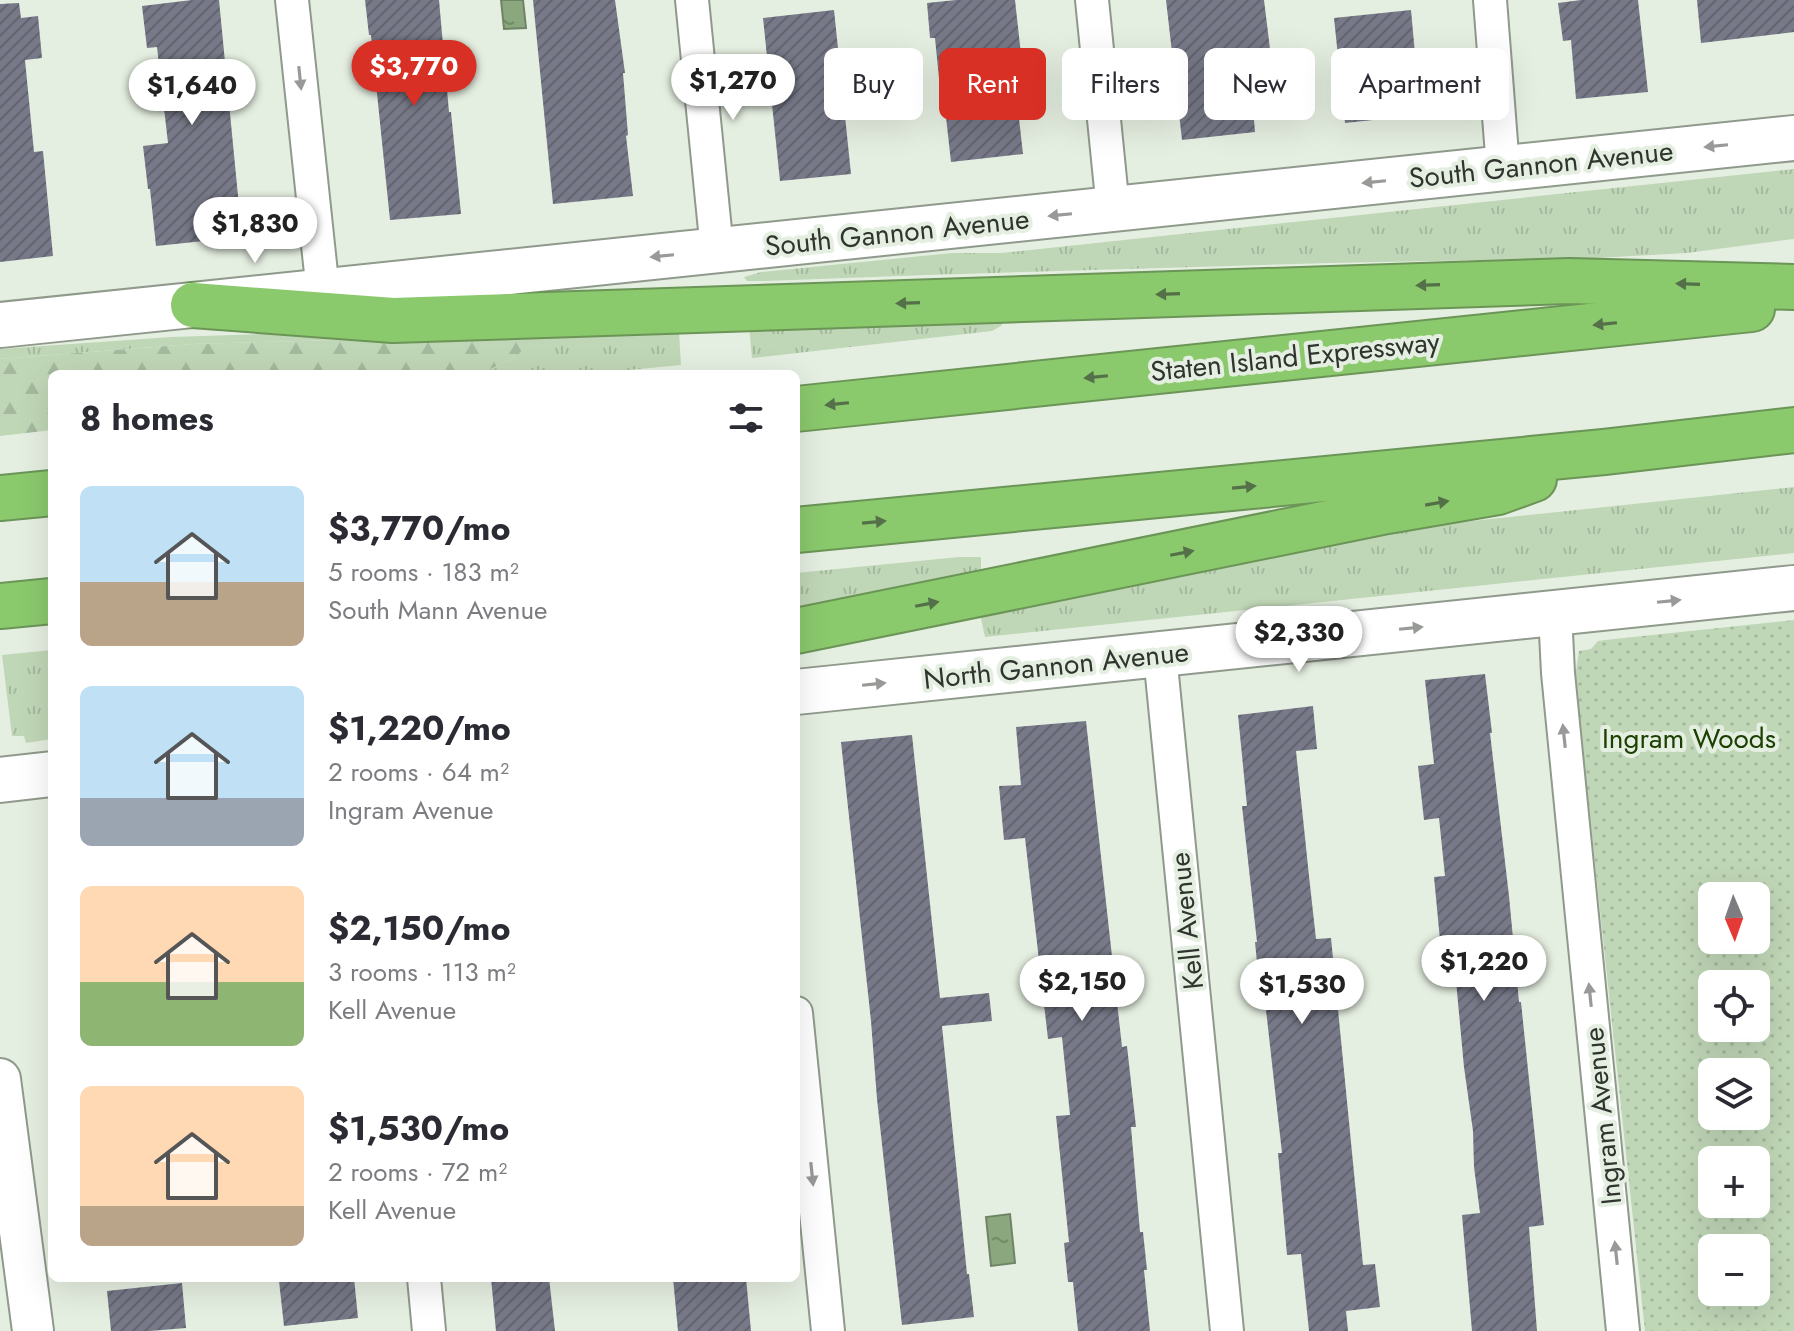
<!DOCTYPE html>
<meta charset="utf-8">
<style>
body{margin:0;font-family:Jost,sans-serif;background:#f2f2f3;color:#2b2b33;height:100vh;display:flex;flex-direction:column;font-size:30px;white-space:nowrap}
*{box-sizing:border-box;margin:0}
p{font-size:26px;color:#7c7c81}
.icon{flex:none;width:44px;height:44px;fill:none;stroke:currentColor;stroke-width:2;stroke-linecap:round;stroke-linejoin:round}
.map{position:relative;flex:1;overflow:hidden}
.drawer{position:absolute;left:48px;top:370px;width:752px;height:912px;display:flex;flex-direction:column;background:#fff;border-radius:12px;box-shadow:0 8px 32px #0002}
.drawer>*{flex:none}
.banner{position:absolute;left:824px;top:48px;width:760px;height:72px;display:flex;gap:16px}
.needle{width:52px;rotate:178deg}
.buttons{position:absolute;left:1698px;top:882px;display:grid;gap:16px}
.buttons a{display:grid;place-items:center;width:72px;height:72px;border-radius:12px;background:#fff;box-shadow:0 8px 32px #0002;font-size:40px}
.price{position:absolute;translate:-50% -68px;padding:0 18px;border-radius:28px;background:#fff;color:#222;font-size:26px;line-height:52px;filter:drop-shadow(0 2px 4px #0008)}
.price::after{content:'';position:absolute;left:50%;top:48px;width:24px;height:18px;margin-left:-12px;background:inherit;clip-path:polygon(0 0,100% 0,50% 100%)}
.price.on{background:#d93025;color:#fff}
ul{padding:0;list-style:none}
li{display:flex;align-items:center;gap:24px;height:200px;padding:0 32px}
li span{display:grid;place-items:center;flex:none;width:224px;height:160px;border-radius:12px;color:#555}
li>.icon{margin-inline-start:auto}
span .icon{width:96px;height:96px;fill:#fffc;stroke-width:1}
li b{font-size:34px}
h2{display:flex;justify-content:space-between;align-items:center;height:96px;padding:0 32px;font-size:34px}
.pill{padding:0 28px;border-radius:12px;background:#fff;box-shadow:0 8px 32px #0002;font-size:28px;line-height:72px}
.pill.on{background:#d93025;color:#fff}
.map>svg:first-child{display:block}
.grass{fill:url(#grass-tufts)}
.forest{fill:url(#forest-firs)}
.park{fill:url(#park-dots);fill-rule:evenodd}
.water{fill:url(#water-ripples);stroke:#6f8466;stroke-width:2}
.building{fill:url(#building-hatch)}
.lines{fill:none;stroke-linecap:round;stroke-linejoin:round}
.minor-casing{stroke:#8f998c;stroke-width:36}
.tertiary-casing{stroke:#8f998c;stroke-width:44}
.secondary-casing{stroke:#8f998c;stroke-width:48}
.motorway-casing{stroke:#6b9557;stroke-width:48}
.minor{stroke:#fff;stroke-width:32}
.tertiary{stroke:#fff;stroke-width:40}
.secondary{stroke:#fff;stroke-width:44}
.motorway{stroke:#8bc96d;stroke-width:44}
.oneway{fill:#989a97}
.oneway2{fill:#547048}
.labels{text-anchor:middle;stroke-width:8;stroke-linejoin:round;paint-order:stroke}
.street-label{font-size:28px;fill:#30342f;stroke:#e5efe1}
.park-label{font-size:28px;fill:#1b4002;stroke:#e5efe1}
</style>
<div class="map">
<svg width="1794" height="1331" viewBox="0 0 1794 1331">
<defs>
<pattern id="grass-tufts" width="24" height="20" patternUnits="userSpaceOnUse" patternTransform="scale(2)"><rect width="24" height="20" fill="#c0d7b7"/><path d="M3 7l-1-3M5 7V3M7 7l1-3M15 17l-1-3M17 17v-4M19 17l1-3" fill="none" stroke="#a5b99e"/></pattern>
<pattern id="forest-firs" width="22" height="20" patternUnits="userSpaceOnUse" patternTransform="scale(2)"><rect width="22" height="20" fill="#c0d7b7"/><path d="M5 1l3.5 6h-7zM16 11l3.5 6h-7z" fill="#a5b99e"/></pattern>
<pattern id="park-dots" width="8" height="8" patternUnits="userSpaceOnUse" patternTransform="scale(2)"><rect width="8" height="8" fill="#c0d7b7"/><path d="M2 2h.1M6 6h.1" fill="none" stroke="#a5b99e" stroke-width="1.8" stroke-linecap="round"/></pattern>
<pattern id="water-ripples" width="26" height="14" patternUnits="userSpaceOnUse" patternTransform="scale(2)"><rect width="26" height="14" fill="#8aa77d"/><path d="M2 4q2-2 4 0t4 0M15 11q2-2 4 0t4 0" fill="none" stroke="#718967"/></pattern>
<pattern id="building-hatch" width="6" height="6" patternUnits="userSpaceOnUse" patternTransform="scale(2)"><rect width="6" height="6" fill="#777988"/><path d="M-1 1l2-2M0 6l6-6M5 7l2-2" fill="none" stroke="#626470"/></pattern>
</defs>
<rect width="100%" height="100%" fill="#e5efe1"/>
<!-- grass -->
<g class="grass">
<polygon points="1794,169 1794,239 1687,253 1597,258 1330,263 927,275 766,281 747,281 744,277 761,272 952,253 1001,253"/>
<polygon points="1004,321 1001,326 992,331 752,358 749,327 679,332 681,365 588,374 480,374 515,357 480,336 192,344 0,359 0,349 171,337 485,327"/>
<polygon points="1794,487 1794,553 985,637 980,614 1350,534"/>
<polygon points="959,557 981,557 981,570 796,614 796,573"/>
<polygon points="52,650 52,739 26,743 24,736 12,736 2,655"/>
</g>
<!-- forest -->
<polygon class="forest" points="480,336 537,336 515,357 480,374 52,374 52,430 0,436 0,359 192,344"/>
<!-- park -->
<path class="park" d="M 1794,620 L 1794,1331 L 1645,1331 L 1575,677 L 1579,651 L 1591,649 L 1598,641 L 1605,640 ZM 1712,896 L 1756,896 L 1756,940 L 1712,940 ZM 1712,984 L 1756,984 L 1756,1028 L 1712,1028 ZM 1712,1072 L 1756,1072 L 1756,1116 L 1712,1116 ZM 1712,1160 L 1756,1160 L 1756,1204 L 1712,1204 ZM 1712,1248 L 1756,1248 L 1756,1292 L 1712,1292 Z"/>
<!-- water -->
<g class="water">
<polygon points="501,0 523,0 526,28 504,29"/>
<polygon points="1010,1214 1015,1263 991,1266 986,1217"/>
</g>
<!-- building -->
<g class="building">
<polygon points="192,0 219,0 242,237 156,246 150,189 148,189 143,146 168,143 157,47 147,48 142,6"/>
<polygon points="365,0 439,0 449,112 451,112 461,214 390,220 371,35 369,35"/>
<polygon points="533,0 615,0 625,73 623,73 628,135 626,136 633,196 553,204"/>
<polygon points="956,0 1015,0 1025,91 1016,92 1023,154 951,162 944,99 941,99 935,38 930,38 927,3"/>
<polygon points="1166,0 1264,0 1271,57 1249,60 1255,132 1182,140"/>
<polygon points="1581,0 1638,0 1648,92 1576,99 1571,40 1563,41 1558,3"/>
<polygon points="1697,0 1794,0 1794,32 1701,43"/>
<polygon points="19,3 21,18 38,16 42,58 25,60 34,152 43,151 53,256 0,262 0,4"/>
<polygon points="834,10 851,174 780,181 763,18"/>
<polygon points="1411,10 1417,76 1425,75 1429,111 1419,112 1419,115 1345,123 1334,18"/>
<polygon points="1485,674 1492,733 1490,733 1509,896 1519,1002 1521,1002 1544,1225 1529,1227 1537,1331 1472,1331 1462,1215 1480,1213 1474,1167 1473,1131 1464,1067 1456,981 1444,982 1434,877 1445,876 1439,818 1424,820 1418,766 1434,764 1425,680"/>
<polygon points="1313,706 1317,749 1296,751 1309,876 1316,939 1331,938 1363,1265 1375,1264 1380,1307 1346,1311 1348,1331 1309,1331 1301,1254 1287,1255 1278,1153 1282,1153 1263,983 1259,983 1255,942 1257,942 1242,806 1247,806 1238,715"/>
<polygon points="1086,721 1122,1047 1127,1046 1136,1127 1131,1127 1140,1232 1143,1232 1147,1270 1144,1270 1150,1331 1078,1331 1073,1282 1068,1282 1064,1243 1069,1242 1056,1116 1070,1115 1062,1037 1048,1039 1025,838 1004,840 999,786 1021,785 1016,727"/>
<polygon points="912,735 940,998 989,993 992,1021 942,1026 967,1274 969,1274 974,1317 902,1325 877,1099 871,1021 841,742"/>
<polygon points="311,1278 354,1278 358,1318 284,1326 279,1281"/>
<polygon points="491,1278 549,1278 555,1331 496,1331"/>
<polygon points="673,1278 746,1278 751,1331 678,1331"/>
<polygon points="182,1283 186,1328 150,1331 111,1331 107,1291"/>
</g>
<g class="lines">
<!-- minor casing -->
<g class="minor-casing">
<g id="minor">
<polyline points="292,0 323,292"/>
<polyline points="692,0 717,250"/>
<polyline points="1092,0 1113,209"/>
<polyline points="1490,0 1503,168"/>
<polyline points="1555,613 1558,673 1623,1331"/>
<polyline points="1160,655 1227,1331"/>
<polyline points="796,1013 828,1331"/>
<polyline points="424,1278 429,1331"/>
</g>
</g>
<!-- tertiary casing -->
<g class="tertiary-casing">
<polyline id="tertiary" points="0,1079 33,1331"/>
</g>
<!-- secondary casing -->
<g class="secondary-casing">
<g id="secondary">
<polyline points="0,325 1794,138"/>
<polyline points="796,692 1794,588"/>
<polyline points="0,780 52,774"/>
</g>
</g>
<!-- motorway casing -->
<g class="motorway-casing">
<g id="motorway">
<polyline points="193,305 393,320 1569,281 1794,287"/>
<polyline points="796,409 1752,309"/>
<polyline points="0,498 52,493"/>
<polyline points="796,530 1604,452 1794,430"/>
<polyline points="0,606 52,601"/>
<polyline points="796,631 1387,511 1498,492 1534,479"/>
</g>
</g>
<!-- minor -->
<use href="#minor" class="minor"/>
<!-- tertiary -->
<use href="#tertiary" class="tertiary"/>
<!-- secondary -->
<use href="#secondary" class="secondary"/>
<!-- motorway -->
<use href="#motorway" class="motorway"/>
</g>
<!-- one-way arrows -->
<defs><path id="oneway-solid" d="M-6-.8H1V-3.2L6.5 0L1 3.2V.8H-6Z" transform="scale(2)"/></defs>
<g class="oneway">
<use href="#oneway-solid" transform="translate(300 78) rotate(84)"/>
<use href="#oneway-solid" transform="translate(1716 146) rotate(174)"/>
<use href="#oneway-solid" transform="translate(1374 182) rotate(174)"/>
<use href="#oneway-solid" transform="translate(1060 215) rotate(174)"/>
<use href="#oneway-solid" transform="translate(662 256) rotate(174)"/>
<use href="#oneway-solid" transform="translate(1669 601) rotate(-6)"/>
<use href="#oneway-solid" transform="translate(1411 628) rotate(-6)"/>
<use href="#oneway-solid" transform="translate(874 684) rotate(-6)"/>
<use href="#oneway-solid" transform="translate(1564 736) rotate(-96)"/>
<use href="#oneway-solid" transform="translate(1590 995) rotate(-96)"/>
<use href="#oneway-solid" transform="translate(812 1174) rotate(84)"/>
<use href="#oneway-solid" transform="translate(1616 1253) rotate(-96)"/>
</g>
<g class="oneway2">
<use href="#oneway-solid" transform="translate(1688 284) rotate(-178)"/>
<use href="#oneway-solid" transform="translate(1428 285) rotate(178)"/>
<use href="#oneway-solid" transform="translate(1168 294) rotate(178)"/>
<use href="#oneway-solid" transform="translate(908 303) rotate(178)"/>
<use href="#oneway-solid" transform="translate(1605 324) rotate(174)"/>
<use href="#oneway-solid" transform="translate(1096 377) rotate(174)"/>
<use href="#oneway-solid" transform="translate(837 404) rotate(174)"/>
<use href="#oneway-solid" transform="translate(1244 487) rotate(-5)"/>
<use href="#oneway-solid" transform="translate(1437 503) rotate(-10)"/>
<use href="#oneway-solid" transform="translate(874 522) rotate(-5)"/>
<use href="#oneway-solid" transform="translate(1182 553) rotate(-11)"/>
<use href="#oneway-solid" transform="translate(927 604) rotate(-11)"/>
</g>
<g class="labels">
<!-- street labels -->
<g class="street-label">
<text transform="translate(1541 164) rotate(-6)" y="10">South Gannon Avenue</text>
<text transform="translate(897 232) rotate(-6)" y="10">South Gannon Avenue</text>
<text transform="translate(1295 356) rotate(-6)" y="10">Staten Island Expressway</text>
<text transform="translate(1056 665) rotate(-6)" y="10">North Gannon Avenue</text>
<text transform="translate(1186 921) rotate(-96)" y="10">Kell Avenue</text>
<text transform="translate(1602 1116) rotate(-96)" y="10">Ingram Avenue</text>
</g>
<!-- park labels -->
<g class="park-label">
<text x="1689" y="748">Ingram Woods</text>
</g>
</g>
</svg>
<div class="buttons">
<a><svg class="needle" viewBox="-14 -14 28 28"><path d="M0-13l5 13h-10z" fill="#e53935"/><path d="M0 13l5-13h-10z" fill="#7c7c81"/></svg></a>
<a><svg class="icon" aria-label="locate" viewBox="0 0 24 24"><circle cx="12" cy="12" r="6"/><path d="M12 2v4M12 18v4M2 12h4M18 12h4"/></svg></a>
<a><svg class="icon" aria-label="layers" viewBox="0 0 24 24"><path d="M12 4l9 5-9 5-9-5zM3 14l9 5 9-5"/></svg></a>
<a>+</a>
<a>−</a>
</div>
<b class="price on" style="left:414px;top:108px">$3,770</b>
<b class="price" style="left:733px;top:122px">$1,270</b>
<b class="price" style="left:192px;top:127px">$1,640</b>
<b class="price" style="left:255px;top:265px">$1,830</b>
<b class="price" style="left:1299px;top:674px">$2,330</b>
<b class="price" style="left:1484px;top:1003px">$1,220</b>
<b class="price" style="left:1082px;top:1023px">$2,150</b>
<b class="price" style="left:1302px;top:1026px">$1,530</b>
<div class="banner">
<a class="pill">Buy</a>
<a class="pill on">Rent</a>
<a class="pill">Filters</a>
<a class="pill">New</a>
<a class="pill">Apartment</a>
</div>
<section class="drawer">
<h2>8 homes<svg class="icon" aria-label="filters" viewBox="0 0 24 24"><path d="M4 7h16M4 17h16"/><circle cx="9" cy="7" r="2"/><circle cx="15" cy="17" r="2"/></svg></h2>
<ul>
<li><span style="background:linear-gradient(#bfe0f5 60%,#b9a48a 0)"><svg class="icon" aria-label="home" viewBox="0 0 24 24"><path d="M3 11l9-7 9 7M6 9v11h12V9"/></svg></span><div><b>$3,770/mo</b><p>5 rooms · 183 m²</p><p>South Mann Avenue</p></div></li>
<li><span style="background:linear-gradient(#bfe0f5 70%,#9aa5b1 0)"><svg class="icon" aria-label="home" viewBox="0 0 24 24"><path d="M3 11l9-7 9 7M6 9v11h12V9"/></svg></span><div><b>$1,220/mo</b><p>2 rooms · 64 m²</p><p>Ingram Avenue</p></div></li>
<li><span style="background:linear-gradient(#ffd9b3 60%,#8fb573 0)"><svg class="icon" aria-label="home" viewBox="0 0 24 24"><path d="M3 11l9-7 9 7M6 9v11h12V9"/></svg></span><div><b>$2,150/mo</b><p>3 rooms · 113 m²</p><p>Kell Avenue</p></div></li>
<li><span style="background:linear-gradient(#ffd9b3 75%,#b9a48a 0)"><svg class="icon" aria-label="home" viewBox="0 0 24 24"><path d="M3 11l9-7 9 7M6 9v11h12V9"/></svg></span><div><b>$1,530/mo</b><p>2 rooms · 72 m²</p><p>Kell Avenue</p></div></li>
</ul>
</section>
</div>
